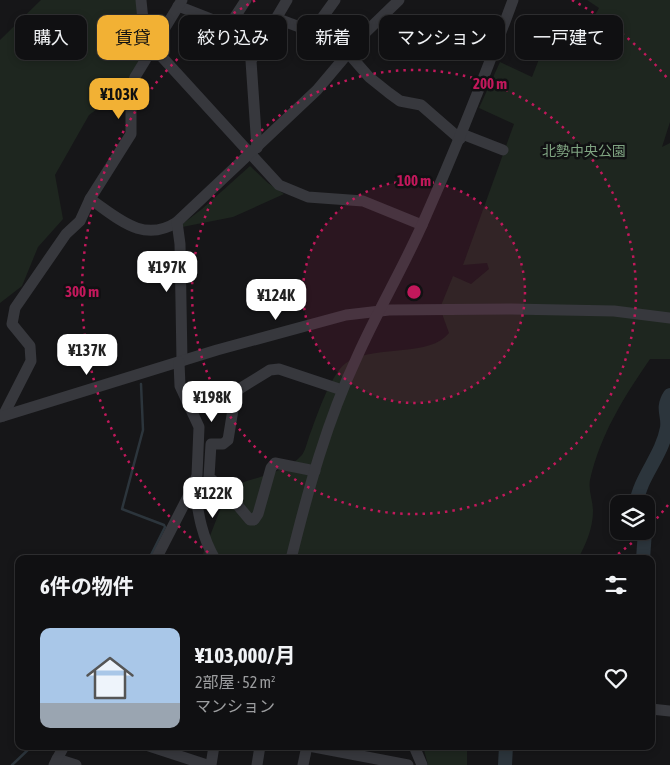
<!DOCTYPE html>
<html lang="ja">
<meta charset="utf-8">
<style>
body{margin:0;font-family:"Asap Condensed","Noto Sans JP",sans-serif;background:#1e1e20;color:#f1f3f6;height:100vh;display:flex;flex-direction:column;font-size:19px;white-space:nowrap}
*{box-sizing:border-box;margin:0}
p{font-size:16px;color:#9c9d9f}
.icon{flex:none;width:28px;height:28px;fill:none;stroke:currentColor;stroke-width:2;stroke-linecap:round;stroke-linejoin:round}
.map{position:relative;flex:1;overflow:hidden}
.drawer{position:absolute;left:15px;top:555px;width:640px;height:195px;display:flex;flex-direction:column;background:#101012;border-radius:10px;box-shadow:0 2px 8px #0003,0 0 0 1px #303032}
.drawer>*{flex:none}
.guide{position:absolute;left:15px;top:15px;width:640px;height:45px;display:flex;gap:10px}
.controls{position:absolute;left:610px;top:495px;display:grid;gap:10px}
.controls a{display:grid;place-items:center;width:45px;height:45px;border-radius:10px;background:#101012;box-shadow:0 2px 8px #0003,0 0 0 1px #303032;font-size:25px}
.price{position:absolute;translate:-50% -42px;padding:0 11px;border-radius:10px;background:#fff;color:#222;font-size:16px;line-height:32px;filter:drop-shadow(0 1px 2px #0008)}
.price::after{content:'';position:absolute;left:50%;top:30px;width:15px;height:11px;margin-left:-8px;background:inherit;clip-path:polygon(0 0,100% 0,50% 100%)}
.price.current{background:#f2b134;color:#111}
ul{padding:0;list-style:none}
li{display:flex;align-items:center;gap:15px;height:125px;padding:0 25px}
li+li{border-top:1px solid #303032}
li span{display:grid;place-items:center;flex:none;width:140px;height:100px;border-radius:10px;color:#555}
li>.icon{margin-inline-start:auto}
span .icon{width:60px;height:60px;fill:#fffc;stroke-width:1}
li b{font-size:21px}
h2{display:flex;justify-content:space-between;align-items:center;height:60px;padding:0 25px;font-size:21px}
.pill{padding:0 18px;border-radius:10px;background:#101012;box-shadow:0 2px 8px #0003,0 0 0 1px #303032;font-size:18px;line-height:45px}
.pill.current{background:#f2b134;color:#111}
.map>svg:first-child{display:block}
.green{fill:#1e261f}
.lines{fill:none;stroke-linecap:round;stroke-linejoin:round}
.stream{stroke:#2c353c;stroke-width:2.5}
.river{stroke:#2c353c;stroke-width:14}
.minor{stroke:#37383d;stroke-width:11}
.ring{fill:none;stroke:#c2185b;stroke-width:2.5;stroke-dasharray:2.5 5}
.labels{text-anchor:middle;stroke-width:5;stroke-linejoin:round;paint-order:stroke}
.park-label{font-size:14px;fill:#7fa381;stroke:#111113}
.centre{fill:#c2185b;stroke:#111113;stroke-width:2.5}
.ring-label{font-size:15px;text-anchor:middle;font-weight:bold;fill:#c2185b;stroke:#111113;stroke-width:5;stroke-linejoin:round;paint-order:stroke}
</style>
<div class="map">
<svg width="670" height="765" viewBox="0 0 670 765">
<rect width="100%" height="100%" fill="#161618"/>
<!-- green -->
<g class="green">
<polygon points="41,0 144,0 149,20 145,52 128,86 89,115 55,175 63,219 38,247 22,286 0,303 0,40"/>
<path d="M 587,0 L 670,0 L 670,122 L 662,147 L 670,143 L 670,359 L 650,359 C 624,397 600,435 590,480 C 588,490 593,501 593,511 C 593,528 586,544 578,559 L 201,559 L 229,487 C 250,479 288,472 302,455 C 305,451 307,443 309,437 C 316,419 331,370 349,361 C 378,345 430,357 449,333 L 440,308 L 453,276 L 471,284 L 489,269 L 487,263 L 463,265 L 514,124 L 479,108 L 500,62 L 532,77 L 548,36 L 571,40 L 583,25 L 589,25 L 599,8 Z"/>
<polygon points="250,166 268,183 284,194 233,217 177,228 202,209"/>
<polygon points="423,746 467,746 467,765 428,765"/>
</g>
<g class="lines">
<!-- stream -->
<g class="stream">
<polyline points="141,384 143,430 122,509 164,525 165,527 149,559"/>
<polyline points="12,765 32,746"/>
</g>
<!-- river -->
<g class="river">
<path d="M 636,504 C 640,477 662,456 667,428 C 669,415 661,409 670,395"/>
<polyline points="643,559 645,531"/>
<polyline points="505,765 506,746"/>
</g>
<!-- minor -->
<g class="minor">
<path d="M 141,0 C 143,22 144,43 162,57 L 279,185 L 308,197 L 363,201 L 422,225"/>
<polyline points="178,6 229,26 246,0"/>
<polyline points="278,19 324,36 348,53 369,77 389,93 400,101 421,105 460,139"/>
<polyline points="229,26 256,51"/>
<polyline points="312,32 335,0"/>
<polyline points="462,134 503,150"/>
<polyline points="257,148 251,61 287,0"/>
<path d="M 90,199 C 118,218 143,244 177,222 L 317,90 L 366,32 L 399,0"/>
<polyline points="177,222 180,244 182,361"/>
<polyline points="3,416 31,361 30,346 12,324 15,308 66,234 80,221 90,199 131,134 131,89 135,77 182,0"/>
<polyline points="0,417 217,350 346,315 389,310 511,309 614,311 670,318"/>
<polyline points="315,471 275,463 271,468 258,514 254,520 250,520 229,495 209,477 211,444 223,444 228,440 236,391 270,370 279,369 342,390"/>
<path d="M 194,485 C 198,511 201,536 215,559"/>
<polyline points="156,559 194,485 197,475 199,427 180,386 179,362"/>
<path d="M 291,559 C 308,490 327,421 357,357 C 377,312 402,270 422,225 C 455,151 485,76 513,0"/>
<polyline points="651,709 670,711"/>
<polyline points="149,746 207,765"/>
<polyline points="309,746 408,765"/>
<polyline points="414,746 422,765"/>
<polyline points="57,759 76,765"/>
<polyline points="54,765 64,746"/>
<polyline points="211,765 214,746"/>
<polyline points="257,765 260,746"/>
<polyline points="303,765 307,746"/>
</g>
</g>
<!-- distance rings -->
<circle cx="414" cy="292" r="111" fill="#c2185b" fill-opacity=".12"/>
<g class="ring">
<circle cx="414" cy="292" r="111"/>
<circle cx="414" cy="292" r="222"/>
<path d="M668 505A332 332 0 0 1 647 529M643 533A332 332 0 0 1 614 557M214 557A332 332 0 0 1 256 0M572 0A332 332 0 0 1 668 79"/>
</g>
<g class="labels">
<!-- park labels -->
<g class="park-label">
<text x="584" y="156">北勢中央公園</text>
</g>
</g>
<circle cx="414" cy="292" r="8" class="centre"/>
<g class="ring-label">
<text x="490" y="89">200 m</text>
<text x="414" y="186">100 m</text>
<text x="82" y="297">300 m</text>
</g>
</svg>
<div class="controls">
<a><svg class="icon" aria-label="layers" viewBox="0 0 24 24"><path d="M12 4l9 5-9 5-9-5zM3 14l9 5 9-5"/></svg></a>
</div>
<b class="price current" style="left:119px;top:120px">¥103K</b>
<b class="price" style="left:167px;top:293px">¥197K</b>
<b class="price" style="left:276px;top:321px">¥124K</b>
<b class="price" style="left:87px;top:376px">¥137K</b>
<b class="price" style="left:212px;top:423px">¥198K</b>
<b class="price" style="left:213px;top:519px">¥122K</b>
<div class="guide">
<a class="pill">購入</a>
<a class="pill current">賃貸</a>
<a class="pill">絞り込み</a>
<a class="pill">新着</a>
<a class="pill">マンション</a>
<a class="pill">一戸建て</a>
</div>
<section class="drawer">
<h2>6件の物件<svg class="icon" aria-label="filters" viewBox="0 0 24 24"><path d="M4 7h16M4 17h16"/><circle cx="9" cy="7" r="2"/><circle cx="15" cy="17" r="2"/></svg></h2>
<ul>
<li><span style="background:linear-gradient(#a9c7e8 75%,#9aa5b1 0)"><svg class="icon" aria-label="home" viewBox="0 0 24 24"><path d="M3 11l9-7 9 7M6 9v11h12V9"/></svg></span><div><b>¥103,000/月</b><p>2部屋 · 52 m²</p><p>マンション</p></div><svg class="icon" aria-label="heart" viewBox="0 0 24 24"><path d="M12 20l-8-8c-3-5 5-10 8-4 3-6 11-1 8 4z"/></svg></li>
</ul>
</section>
</div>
